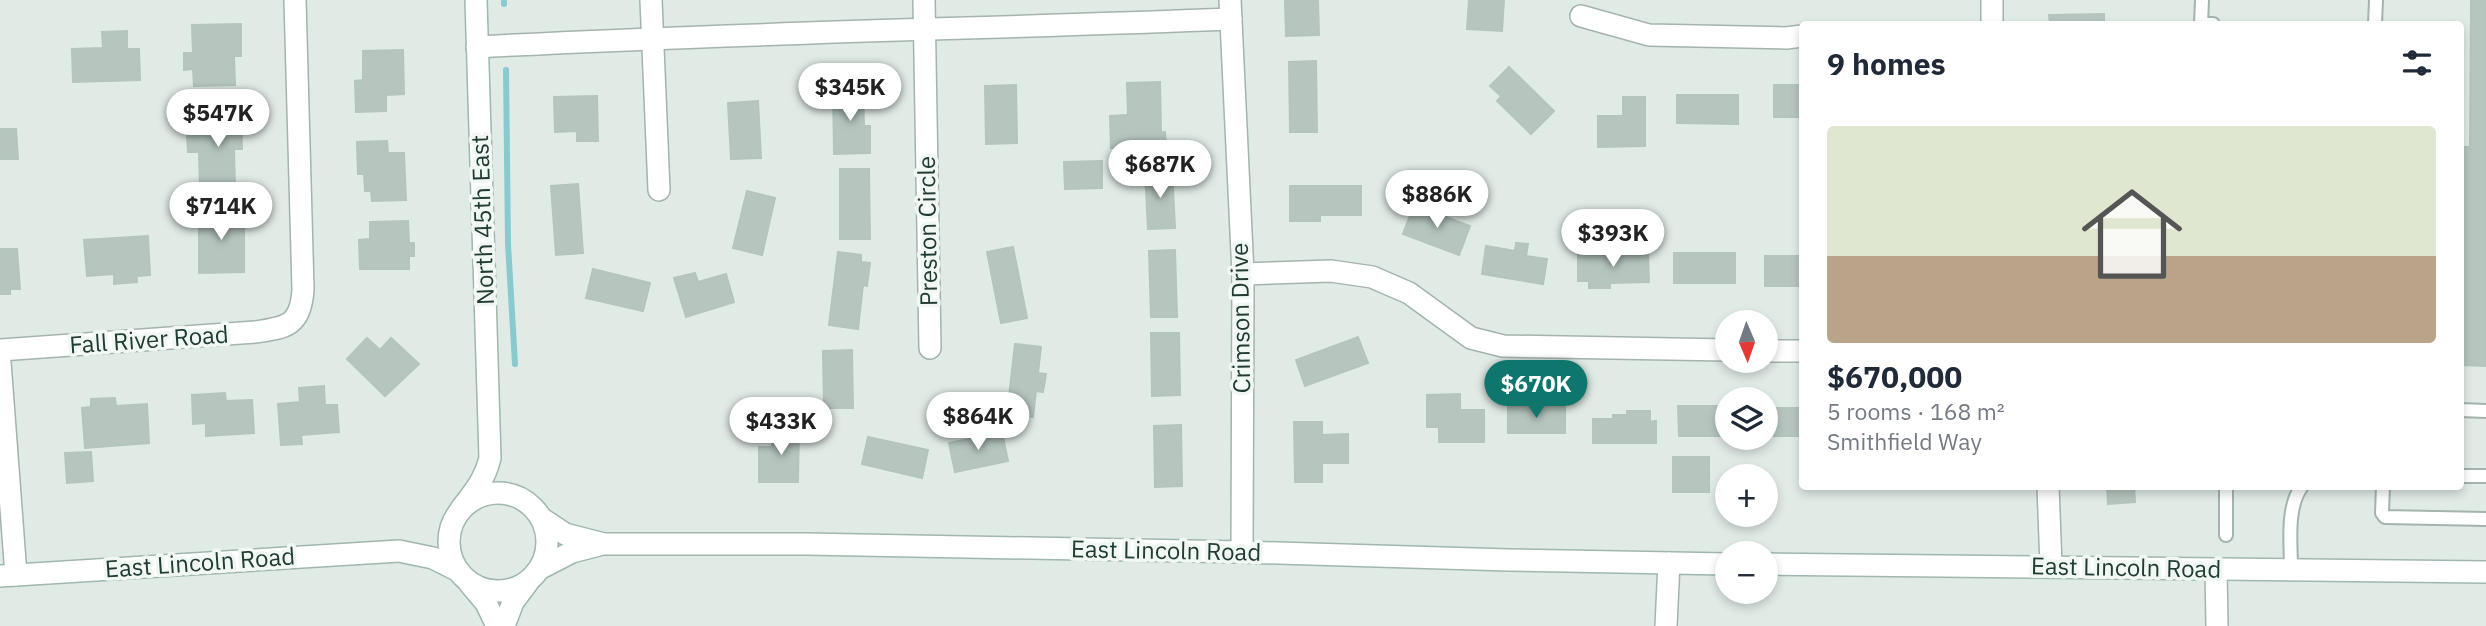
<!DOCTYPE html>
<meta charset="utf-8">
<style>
body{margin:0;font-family:"IBM Plex Sans",sans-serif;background:#f2f2f3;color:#1f2937;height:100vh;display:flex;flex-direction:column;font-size:26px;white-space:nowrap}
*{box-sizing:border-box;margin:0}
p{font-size:23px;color:#747a83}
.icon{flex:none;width:38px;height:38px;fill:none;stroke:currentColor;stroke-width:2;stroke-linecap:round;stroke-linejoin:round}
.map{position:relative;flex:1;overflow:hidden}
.panel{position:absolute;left:1799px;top:21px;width:665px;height:469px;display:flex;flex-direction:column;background:#fff;border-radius:7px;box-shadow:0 4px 10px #0003}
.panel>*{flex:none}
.needle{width:46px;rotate:178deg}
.tools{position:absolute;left:1715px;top:310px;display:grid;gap:14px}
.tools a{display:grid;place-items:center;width:63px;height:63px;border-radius:50%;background:#fff;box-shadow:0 4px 10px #0003;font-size:35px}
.price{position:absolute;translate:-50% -60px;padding:0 16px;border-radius:24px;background:#fff;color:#222;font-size:23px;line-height:46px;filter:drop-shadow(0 2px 4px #0008)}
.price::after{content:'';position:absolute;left:50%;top:42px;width:21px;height:16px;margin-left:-10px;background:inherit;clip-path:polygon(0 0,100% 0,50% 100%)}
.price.current{background:#0f766e;color:#fff}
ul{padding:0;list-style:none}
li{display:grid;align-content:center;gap:14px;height:371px;padding:0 28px}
li span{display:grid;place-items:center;height:217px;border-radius:7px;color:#555}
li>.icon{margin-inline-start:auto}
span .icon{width:126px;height:126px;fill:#fffc;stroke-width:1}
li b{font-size:30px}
h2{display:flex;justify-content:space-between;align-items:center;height:84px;padding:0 28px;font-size:30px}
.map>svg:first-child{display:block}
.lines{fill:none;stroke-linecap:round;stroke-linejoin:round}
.stream{stroke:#89cad0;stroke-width:6}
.building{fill:#b6c6bf;stroke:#b3c5bc;stroke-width:2}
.lane-casing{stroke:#a4b3ad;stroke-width:16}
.street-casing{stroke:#a4b3ad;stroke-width:24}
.secondary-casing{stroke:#9fb7ad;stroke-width:24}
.lane{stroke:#fff;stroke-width:12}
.street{stroke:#fff;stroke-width:21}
.secondary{stroke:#fff;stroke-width:21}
.labels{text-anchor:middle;stroke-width:7;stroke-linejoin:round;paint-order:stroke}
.street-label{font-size:24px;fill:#213c33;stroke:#f1f8f4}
</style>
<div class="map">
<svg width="2486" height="626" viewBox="0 0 2486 626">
<rect width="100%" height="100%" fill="#e1ebe6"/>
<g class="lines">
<!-- stream -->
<g class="stream">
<polyline points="504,0 504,4"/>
<polyline points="506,70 508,244 515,364"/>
</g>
</g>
<!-- building -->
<g class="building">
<polygon points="1285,0 1318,0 1319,35 1286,36"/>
<polygon points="1469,0 1504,0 1502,31 1467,29"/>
<polygon points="2471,0 2486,0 2486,366 2460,365 2460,147 2470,147"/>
<polygon points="2104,14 2104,24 2050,24 2049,15"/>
<polygon points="241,24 241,56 234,56 235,85 194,86 193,69 184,70 184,53 193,53 192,25"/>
<polygon points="127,31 127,49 139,49 140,80 73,82 72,49 103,48 102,32"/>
<polygon points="403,50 404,94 386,95 386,111 356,112 355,81 363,80 363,51"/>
<polygon points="1316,61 1317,132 1290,132 1289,62"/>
<polygon points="1509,67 1554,111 1531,134 1497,101 1501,96 1490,86"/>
<polygon points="1160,82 1161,132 1165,132 1166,150 1128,151 1128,148 1111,148 1110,116 1128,115 1127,83"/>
<polygon points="1016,85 1017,143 986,144 985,86"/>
<rect x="1774" y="85" width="28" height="32"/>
<polygon points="863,89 864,126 870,126 870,153 834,154 833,90"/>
<polygon points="1677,95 1738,95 1738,124 1677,123"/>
<polygon points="597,96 598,141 577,141 577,131 555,132 554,97"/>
<polygon points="1623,97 1645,97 1645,146 1598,147 1598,116 1623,116"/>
<polygon points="758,101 761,158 731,159 728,103"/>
<polygon points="241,112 242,149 234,149 235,188 200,189 199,152 188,152 187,136 205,136 204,113"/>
<polygon points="0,129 16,129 18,159 0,159"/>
<polygon points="387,141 388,153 404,153 406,200 372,201 371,191 365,191 364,174 358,174 357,142"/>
<polygon points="1102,161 1102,188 1065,189 1064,162"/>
<polygon points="840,169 869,169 870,239 840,239"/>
<polygon points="1172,170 1175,228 1148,229 1145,172"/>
<polygon points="578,184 583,253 556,255 551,186"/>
<polygon points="1290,186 1361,186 1361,215 1320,215 1320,221 1290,221"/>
<polygon points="747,191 775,198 762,255 733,248"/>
<polygon points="1414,205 1470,226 1459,255 1403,234"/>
<polygon points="244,212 244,272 199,273 199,213"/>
<polygon points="408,221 409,243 414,243 414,256 409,256 409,269 360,269 359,240 370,239 370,222"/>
<polygon points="148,236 150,275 137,276 137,282 114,284 114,274 87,276 84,240"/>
<polygon points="1516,243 1528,244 1526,256 1547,259 1543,284 1482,274 1486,246 1515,251"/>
<polygon points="1013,247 1027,318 1001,323 987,252"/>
<polygon points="0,249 17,249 20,289 10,289 10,294 0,294"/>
<polygon points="1175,250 1177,317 1151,317 1149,251"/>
<polygon points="838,252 861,255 861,262 870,263 867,286 863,285 858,329 829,325"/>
<polygon points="1648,253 1649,282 1610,283 1610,288 1589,288 1589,281 1578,281 1578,254"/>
<rect x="1674" y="253" width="61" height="30"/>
<rect x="1765" y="256" width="37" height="30"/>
<polygon points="593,269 650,283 643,311 586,298"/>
<polygon points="695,273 698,282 726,274 734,302 686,317 674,278"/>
<polygon points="1151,333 1179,333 1180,395 1152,396"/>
<polygon points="1358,337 1368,363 1305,386 1296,360"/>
<polygon points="367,338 380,350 391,338 419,364 385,396 347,359"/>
<polygon points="1015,344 1041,347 1038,373 1046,374 1043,392 1036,391 1033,417 1007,414"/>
<polygon points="852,350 853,408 824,408 823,351"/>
<polygon points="324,386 325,405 337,405 339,432 301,435 302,444 281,445 278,404 300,402 299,388"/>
<polygon points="225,393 226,401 252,400 254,433 206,436 206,423 193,424 192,395"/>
<polygon points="1460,394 1460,410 1484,410 1484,442 1439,442 1439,427 1427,427 1427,395"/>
<polygon points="115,398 116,406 147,404 149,443 85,448 82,408 91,407 91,399"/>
<polygon points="1678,406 1727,406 1727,436 1679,436"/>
<rect x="1508" y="407" width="57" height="26"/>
<rect x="1766" y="408" width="36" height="28"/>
<polygon points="1627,411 1650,411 1650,422 1656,421 1656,443 1593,443 1593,419 1613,419 1613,415 1627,415"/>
<polygon points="1294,422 1322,422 1322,435 1348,434 1348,463 1322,463 1322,482 1295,482"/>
<polygon points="1181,425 1182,486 1155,487 1154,426"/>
<polygon points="772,427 799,427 798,482 759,482 759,447 772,447"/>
<polygon points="1002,432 1008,461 955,472 949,443"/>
<polygon points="868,437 928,450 922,478 862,464"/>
<polygon points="91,452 93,481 67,483 65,453"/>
<rect x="1673" y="457" width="36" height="35"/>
<polygon points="2107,486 2134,486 2135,502 2108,504"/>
</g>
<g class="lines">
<!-- lane casing -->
<g class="lane-casing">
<g id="lane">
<polyline points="2202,0 2201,24 2213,24"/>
<polyline points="2375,24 2376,0"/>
<polyline points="2460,410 2486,411"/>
<polyline points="2460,476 2486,476"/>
<polyline points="2383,486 2382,513 2385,517 2486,519"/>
<polyline points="2226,535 2226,486"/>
<path d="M 2291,569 C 2291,544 2286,507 2302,486"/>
</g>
</g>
<!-- street casing -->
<g class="street-casing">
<g id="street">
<polyline points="651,0 659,190"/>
<polyline points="924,0 930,348"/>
<polyline points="1230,0 1243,274 1242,552"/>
<polyline points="1581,16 1649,35 1786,38 1802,36"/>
<polyline points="1992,24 1992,0"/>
<path d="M 477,47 C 728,33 980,29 1231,19"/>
<polyline points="1243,274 1331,271 1372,277 1409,293 1471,338 1503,346 1727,350"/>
<path d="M 0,350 L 255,332 C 287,328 301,325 303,289 L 295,0"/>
<polyline points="1766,351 1802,351"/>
<polyline points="0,362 16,575"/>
<polyline points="2048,486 2051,566"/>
<polyline points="2216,569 2217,626"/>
<polyline points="1666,626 1669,563"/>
</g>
</g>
<!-- secondary casing -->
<g class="secondary-casing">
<g id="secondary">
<circle cx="498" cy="542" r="49"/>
<path d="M 461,509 C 474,492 485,479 490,458 L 476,0"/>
<polyline points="541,518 565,534 604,544 807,544 1242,552 1508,560 1727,564"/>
<polyline points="1766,564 2486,572"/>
<polyline points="541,568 572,552 599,545"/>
<polyline points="0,576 399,551 433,558 457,570"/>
<polyline points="470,584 486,603 497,626"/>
<polyline points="504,626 513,602 528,582"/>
</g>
</g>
<!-- lane -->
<use href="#lane" class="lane"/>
<!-- street -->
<use href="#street" class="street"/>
<!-- secondary -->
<use href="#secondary" class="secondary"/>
</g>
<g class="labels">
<!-- street labels -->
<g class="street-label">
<text transform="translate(483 220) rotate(-92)" y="8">North 45th East</text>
<text transform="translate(928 231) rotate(-91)" y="8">Preston Circle</text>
<text transform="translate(1241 318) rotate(-91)" y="8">Crimson Drive</text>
<text transform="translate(149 340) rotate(-4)" y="8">Fall River Road</text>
<text transform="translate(1166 551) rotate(1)" y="8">East Lincoln Road</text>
<text transform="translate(200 563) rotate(-4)" y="8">East Lincoln Road</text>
<text transform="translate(2126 568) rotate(1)" y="8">East Lincoln Road</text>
</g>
</g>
</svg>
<div class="tools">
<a><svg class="needle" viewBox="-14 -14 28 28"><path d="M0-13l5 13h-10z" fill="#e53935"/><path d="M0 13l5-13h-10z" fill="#747a83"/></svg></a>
<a><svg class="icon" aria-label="layers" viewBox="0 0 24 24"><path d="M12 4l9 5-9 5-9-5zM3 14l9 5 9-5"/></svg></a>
<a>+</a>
<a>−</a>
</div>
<b class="price" style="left:850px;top:123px">$345K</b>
<b class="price" style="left:218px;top:149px">$547K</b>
<b class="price" style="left:1160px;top:200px">$687K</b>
<b class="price" style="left:1437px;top:230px">$886K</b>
<b class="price" style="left:221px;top:242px">$714K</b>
<b class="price" style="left:1613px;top:269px">$393K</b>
<b class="price current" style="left:1536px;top:420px">$670K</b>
<b class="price" style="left:978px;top:452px">$864K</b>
<b class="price" style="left:781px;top:457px">$433K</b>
<section class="panel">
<h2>9 homes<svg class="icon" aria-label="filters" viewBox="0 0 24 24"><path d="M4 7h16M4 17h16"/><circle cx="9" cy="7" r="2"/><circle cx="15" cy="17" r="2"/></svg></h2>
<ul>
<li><span style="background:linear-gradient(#dfe7d0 60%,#b9a48a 0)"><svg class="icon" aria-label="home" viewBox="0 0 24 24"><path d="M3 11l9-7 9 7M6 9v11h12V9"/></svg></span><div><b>$670,000</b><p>5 rooms · 168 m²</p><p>Smithfield Way</p></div></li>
</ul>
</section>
</div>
